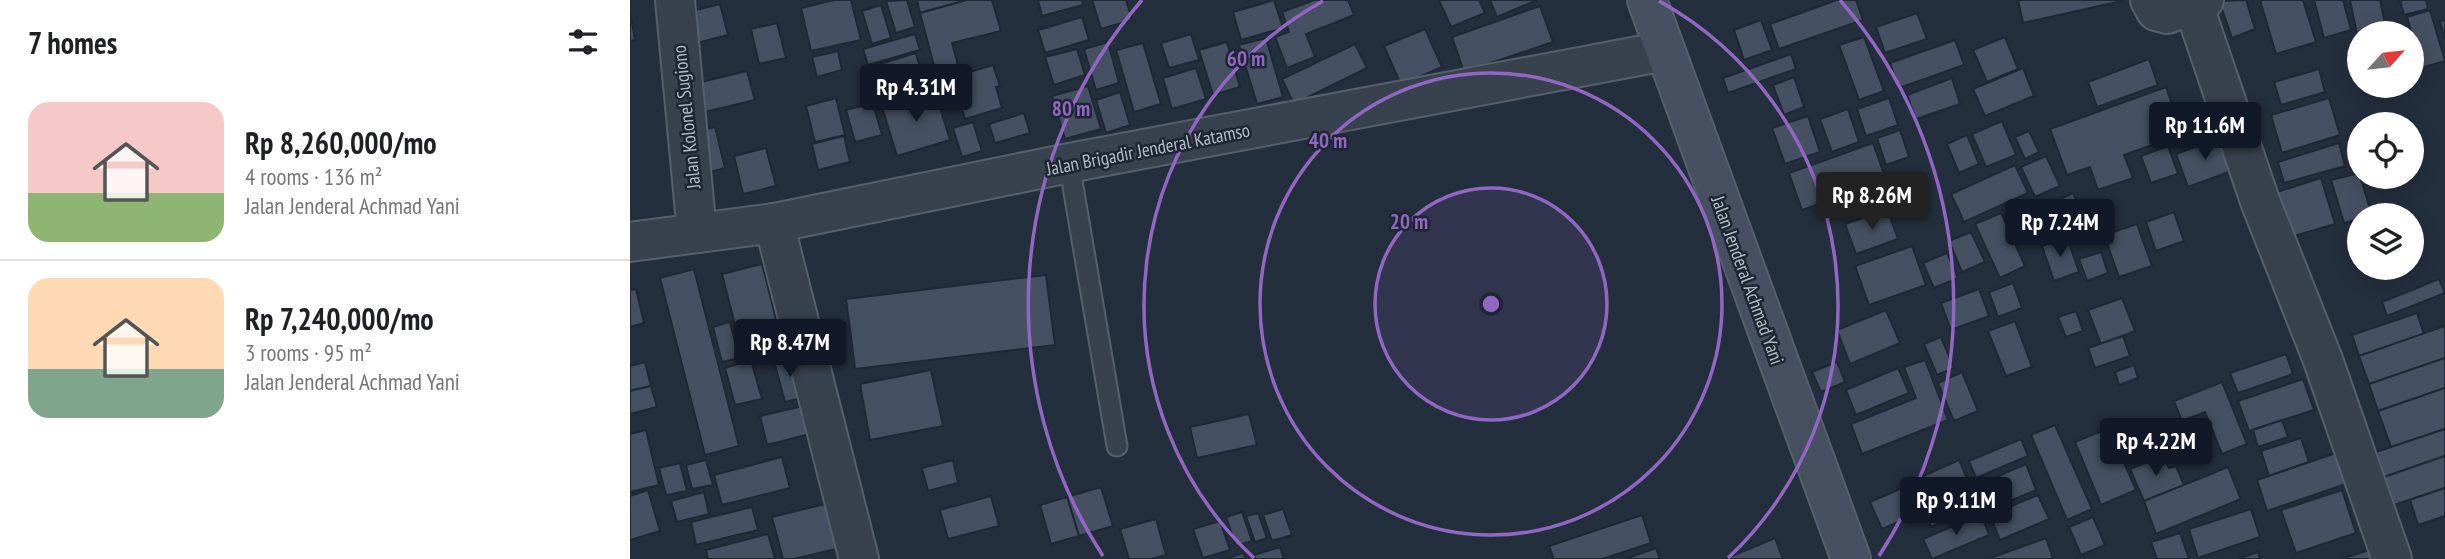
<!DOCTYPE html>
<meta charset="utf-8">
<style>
body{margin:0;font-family:"PT Sans Narrow",sans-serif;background:#f2f2f2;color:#202124;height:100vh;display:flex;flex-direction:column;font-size:26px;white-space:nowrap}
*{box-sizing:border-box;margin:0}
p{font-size:23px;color:#757577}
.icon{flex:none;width:38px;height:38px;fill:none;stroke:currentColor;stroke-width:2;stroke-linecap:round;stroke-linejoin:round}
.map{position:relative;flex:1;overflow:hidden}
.panel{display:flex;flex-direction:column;background:#fff;width:630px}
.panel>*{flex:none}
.needle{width:46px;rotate:63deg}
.fabs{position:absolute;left:1717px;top:21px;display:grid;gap:14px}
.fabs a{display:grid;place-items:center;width:77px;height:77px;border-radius:50%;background:#fff;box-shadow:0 4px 18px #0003;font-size:35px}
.price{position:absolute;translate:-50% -60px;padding:0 16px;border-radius:7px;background:#111827;color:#fff;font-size:23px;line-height:46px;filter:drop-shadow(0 2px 4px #0008)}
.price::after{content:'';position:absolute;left:50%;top:42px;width:21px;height:16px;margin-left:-10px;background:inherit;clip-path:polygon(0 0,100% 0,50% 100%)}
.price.active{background:#222;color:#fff}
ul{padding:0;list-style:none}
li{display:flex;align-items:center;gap:21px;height:175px;padding:0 28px}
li+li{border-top:2px solid #e0e0e0}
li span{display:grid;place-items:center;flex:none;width:196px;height:140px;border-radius:21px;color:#555}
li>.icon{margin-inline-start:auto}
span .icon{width:84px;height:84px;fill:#fffc;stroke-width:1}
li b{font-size:30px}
h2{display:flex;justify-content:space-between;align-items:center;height:84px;padding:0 28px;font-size:30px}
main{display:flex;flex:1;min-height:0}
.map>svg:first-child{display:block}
.building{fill:#455162;stroke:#1f2835;stroke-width:2}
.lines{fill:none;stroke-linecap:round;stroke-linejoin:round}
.service-casing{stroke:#565f6c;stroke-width:23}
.minor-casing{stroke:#565f6c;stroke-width:42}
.tertiary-casing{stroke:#565f6c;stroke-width:42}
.secondary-casing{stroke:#565f6c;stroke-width:42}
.service{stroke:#38414e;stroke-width:19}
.minor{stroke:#38414e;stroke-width:38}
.tertiary{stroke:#38414e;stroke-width:38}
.secondary{stroke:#465061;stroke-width:38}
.ring{fill:none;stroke:#9266c3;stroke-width:3.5}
.labels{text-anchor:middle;stroke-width:5;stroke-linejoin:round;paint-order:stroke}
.street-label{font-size:19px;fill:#b4bcc9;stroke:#1d2633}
.centre{fill:#9266c3;stroke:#1d2633;stroke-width:3.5}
.ring-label{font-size:21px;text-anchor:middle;font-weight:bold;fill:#9266c3;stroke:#1d2633;stroke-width:5;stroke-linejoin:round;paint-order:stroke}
</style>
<main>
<section class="panel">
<h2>7 homes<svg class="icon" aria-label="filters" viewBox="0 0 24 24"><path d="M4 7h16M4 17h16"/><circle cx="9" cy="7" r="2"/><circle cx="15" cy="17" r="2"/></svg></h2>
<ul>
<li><span style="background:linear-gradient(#f6c9c9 65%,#8fb573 0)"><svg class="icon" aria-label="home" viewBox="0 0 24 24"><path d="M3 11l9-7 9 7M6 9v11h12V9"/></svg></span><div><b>Rp 8,260,000/mo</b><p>4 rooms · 136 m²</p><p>Jalan Jenderal Achmad Yani</p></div></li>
<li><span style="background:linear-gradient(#ffd9b3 65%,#7fa58c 0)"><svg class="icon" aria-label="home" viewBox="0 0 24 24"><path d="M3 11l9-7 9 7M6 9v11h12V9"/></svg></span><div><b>Rp 7,240,000/mo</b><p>3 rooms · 95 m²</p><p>Jalan Jenderal Achmad Yani</p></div></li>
</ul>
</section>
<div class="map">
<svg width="1815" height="559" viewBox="0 0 1815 559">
<rect width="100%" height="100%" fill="#242f3e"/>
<!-- building -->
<g class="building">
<polygon points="204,0 221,0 231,40 181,51 171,8"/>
<polygon points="277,0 285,27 266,33 256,1"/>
<polygon points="287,0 337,0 290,13"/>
<polygon points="337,0 362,0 371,31 322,43 330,72 307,77 290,13"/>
<polygon points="408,0 452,0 453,5 412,16"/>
<polygon points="462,0 496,0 502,20 471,29"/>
<polygon points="644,0 653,28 611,40 603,12"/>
<polygon points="684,0 718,0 724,15 676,34 685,57 657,68 645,37 659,32 652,12"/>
<polygon points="809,0 849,0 855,13 821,27"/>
<polygon points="860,0 907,0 867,17"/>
<polygon points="1207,0 1226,0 1233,20 1149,49 1140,24"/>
<polygon points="1388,0 1496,0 1393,23"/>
<polygon points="1616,0 1625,29 1602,38 1589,1"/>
<polygon points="1630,0 1673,0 1686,42 1646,54"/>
<polygon points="1684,0 1713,0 1721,30 1694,38"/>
<polygon points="1720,0 1750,0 1757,33 1729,33 1729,44"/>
<polygon points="1770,0 1796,0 1798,9 1774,15"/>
<polygon points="90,4 98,35 67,43 58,12"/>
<polygon points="251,5 261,38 242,44 232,11"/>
<polygon points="910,6 923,42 834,72 822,37"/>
<polygon points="1800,10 1815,61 1791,68 1777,17"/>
<polygon points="0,12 5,40 0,41"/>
<polygon points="1287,13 1297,39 1255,53 1246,27"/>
<polygon points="452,17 459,40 415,53 408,30"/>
<polygon points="1131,20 1142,50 1114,60 1104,30"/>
<polygon points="1815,20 1815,39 1810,21"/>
<polygon points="147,23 156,58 129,64 121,29"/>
<polygon points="795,29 812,67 771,85 754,46"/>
<polygon points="285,34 290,50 238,65 233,49"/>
<polygon points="561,34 569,60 539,68 531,43"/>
<polygon points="1234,37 1254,91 1229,100 1209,45"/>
<polygon points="1375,37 1388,69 1357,82 1343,50"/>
<polygon points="636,38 653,97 627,104 609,45"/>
<polygon points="1325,40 1334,65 1269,88 1260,63"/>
<polygon points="478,42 489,83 466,90 454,49"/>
<polygon points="597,42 610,87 583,95 569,50"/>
<polygon points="513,43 531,104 504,112 486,50"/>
<polygon points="725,44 737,68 664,104 652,79"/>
<polygon points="447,49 455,75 424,85 415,57"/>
<polygon points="208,51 212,70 187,77 182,57"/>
<polygon points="286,53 295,86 252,99 243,66"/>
<polygon points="1161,54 1166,69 1098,93 1093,78"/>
<polygon points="1519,59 1528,85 1467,107 1458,82"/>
<polygon points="363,65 370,86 366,87 372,108 335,119 328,97 332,96 326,76"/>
<polygon points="566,68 576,99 542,109 533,78"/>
<polygon points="1393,68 1404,96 1355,116 1343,89"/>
<polygon points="1689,69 1695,92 1651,105 1644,82"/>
<polygon points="117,71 125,100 75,112 67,83"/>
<polygon points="1164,77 1174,107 1154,115 1143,85"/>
<polygon points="1322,78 1330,104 1286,119 1277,95"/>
<polygon points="458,86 471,129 435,139 422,96"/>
<polygon points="1536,87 1552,134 1494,155 1503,178 1468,190 1460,167 1437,175 1420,129"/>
<polygon points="305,91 320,140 267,156 252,107"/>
<polygon points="490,92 500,125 476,133 466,100"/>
<polygon points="206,98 215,135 185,142 176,106"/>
<polygon points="1259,98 1268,125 1236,136 1227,109"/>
<polygon points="1699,98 1710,135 1652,153 1641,115"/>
<polygon points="243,103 252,135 225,142 216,110"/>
<polygon points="1218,109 1229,142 1202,152 1190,119"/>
<polygon points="394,113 400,133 365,143 359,124"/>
<polygon points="1178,116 1190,152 1155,164 1142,128"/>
<polygon points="1372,121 1386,155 1356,167 1342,134"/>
<polygon points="343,122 352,151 332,157 323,128"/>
<polygon points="85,127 95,168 76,173 65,132"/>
<polygon points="1270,130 1279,157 1256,165 1247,138"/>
<polygon points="1399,131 1409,152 1395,159 1385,137"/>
<polygon points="1337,135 1349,164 1329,173 1317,144"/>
<polygon points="214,136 220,162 188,170 182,144"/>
<polygon points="1592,137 1604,170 1558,187 1546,154"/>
<polygon points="1243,143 1256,180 1172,210 1159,173"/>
<polygon points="1709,143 1715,166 1654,183 1648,162"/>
<polygon points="1538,146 1548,174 1521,183 1511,156"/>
<polygon points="136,148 146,186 113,194 104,156"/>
<polygon points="1416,156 1430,186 1405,197 1391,167"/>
<polygon points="1385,165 1398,193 1334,222 1321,194"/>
<polygon points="1729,173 1742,215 1729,215 1729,219 1714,223 1701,180"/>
<polygon points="1691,178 1705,224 1661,237 1647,192"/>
<polygon points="1443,193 1452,213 1419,227 1411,208"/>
<polygon points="1257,209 1268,239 1226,254 1215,224"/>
<polygon points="1544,212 1554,241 1526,251 1516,222"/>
<polygon points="1371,213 1395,266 1370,278 1345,224"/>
<polygon points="1507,224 1522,266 1489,277 1474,235"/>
<polygon points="1341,232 1355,262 1332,272 1319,241"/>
<polygon points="1437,237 1449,272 1424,281 1412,246"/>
<polygon points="1282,246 1296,285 1239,305 1225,266"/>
<polygon points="1471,252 1478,273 1457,281 1449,259"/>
<polygon points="1317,253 1328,278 1304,288 1293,263"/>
<polygon points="132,264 153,347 113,356 92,274"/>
<polygon points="64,269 109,446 75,455 30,278"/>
<polygon points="416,275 425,345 225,369 216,299"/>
<polygon points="1809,279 1815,293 1757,316 1752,302"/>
<polygon points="1383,283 1392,308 1368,317 1359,292"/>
<polygon points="6,289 14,323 0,327 0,290"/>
<polygon points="1349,289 1359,316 1321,330 1311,303"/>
<polygon points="1492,298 1505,331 1471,344 1458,310"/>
<polygon points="1256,310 1270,343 1220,364 1207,330"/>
<polygon points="1446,311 1453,331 1436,337 1428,317"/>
<polygon points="1787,313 1794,334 1729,356 1722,335"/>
<polygon points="1385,321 1402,367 1376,376 1358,331"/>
<polygon points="100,322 109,358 92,362 83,327"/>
<polygon points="1815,326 1815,358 1739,384 1729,356"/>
<polygon points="1493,336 1500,356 1465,368 1458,348"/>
<polygon points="1311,337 1324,368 1307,375 1294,344"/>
<polygon points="1656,354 1663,374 1608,393 1600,373"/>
<polygon points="166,356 176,397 155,402 144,361"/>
<polygon points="1815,358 1815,388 1748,411 1739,384"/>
<polygon points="121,360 132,399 105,405 95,368"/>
<polygon points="1295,360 1318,420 1232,454 1221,424 1286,398 1274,367"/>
<polygon points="15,362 21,386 0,391 0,366"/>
<polygon points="1207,362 1215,382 1191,392 1182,372"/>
<polygon points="1504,365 1508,378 1489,385 1485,372"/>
<polygon points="1268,368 1279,393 1226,415 1216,390"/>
<polygon points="301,370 313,426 240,440 230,384"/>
<polygon points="1332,372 1348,411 1324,421 1308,383"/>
<polygon points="1673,379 1684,410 1619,431 1608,401"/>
<polygon points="1592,382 1617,444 1592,454 1575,412 1552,421 1544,401"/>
<polygon points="21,386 27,407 0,414 0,391"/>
<polygon points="1815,388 1815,429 1761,447 1748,411"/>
<polygon points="173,406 180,434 137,445 130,416"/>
<polygon points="619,414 627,445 567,458 560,427"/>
<polygon points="1546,420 1551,436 1534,442 1528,426"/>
<polygon points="1652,420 1658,437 1628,447 1623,430"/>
<polygon points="1425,425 1462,509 1437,520 1401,435"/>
<polygon points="1479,428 1506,490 1471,505 1445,442"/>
<polygon points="1570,429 1577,450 1541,463 1534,442"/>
<polygon points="1815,429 1815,456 1754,477 1746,452"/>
<polygon points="16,430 29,485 0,492 0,434"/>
<polygon points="1671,438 1679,462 1639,476 1631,451"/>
<polygon points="1391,439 1398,456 1346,478 1339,461"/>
<polygon points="1706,453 1716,484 1637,511 1627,480"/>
<polygon points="1533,456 1539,468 1546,466 1554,485 1514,501 1500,469"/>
<polygon points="1815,456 1815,488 1764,505 1754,477"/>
<polygon points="152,457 160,488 92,505 84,475"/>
<polygon points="76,460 83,485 62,489 56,465"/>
<polygon points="323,460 328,483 298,491 292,468"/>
<polygon points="1329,460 1349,506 1301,527 1282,481"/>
<polygon points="50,463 57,491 36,495 29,468"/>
<polygon points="1396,464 1406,490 1361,509 1350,484"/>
<polygon points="1598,467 1611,499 1526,534 1514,501"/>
<polygon points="471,487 483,526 449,536 437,497"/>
<polygon points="1272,488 1284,515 1252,529 1240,502"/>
<polygon points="1815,488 1815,516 1788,525 1780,500"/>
<polygon points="18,490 30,531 0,540 0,496"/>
<polygon points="1712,490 1726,533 1666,553 1651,510"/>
<polygon points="74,492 79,514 47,522 41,501"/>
<polygon points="1408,495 1419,519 1370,540 1360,515"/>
<polygon points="361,496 369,526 318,539 310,510"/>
<polygon points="437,497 449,536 421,544 410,505"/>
<polygon points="203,502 214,547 164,559 153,559 142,517"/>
<polygon points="122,507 128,530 66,545 61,522"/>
<polygon points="653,509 662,535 642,541 633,515"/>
<polygon points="1621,509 1630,537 1568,558 1559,529"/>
<polygon points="612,512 622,541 606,546 596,517"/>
<polygon points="628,513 637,538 625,542 616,516"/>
<polygon points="1351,514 1359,535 1302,559 1293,539"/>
<polygon points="1012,515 1021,543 972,559 924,559 919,546"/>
<polygon points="1463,517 1475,545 1451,555 1439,527"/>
<polygon points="526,519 536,555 522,559 499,559 490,529"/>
<polygon points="590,521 600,550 573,558 563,529"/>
<polygon points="1550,533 1559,559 1527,559 1521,542"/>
<polygon points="138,534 145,559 78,559 76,550"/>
<polygon points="1145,538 1153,559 1095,559"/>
<polygon points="1416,538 1423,559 1358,559"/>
<polygon points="650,547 654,559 625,559 624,555"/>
<polygon points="1026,548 1030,559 995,559"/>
<polygon points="1742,549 1745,559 1711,559"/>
<polygon points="1628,552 1630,559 1608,559"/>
<polygon points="614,553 615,559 594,559"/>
</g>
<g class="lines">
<!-- service casing -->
<g class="service-casing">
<polyline id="service" points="439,163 487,446"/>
</g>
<!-- minor casing -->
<g class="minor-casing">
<g id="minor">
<polyline points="45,0 67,233"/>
<polyline points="1520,0 1526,11 1537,14 1574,0"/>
<polyline points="1563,4 1630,201 1693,360 1762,559"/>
<polyline points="144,223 229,559"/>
</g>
</g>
<!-- tertiary casing -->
<g class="tertiary-casing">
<polyline id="tertiary" points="0,242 144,223 439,163 1035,51"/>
</g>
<!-- secondary casing -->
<g class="secondary-casing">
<polyline id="secondary" points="1017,0 1221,559"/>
</g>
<!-- service -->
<use href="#service" class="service"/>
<!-- minor -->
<use href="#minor" class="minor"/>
<!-- tertiary -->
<use href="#tertiary" class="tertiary"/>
<!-- secondary -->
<use href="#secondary" class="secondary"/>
</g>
<!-- distance rings -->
<circle cx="861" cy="304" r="116" fill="#9266c3" fill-opacity=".12"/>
<g class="ring">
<circle cx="861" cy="304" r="116"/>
<circle cx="861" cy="304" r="231"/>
<path d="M624 558A347 347 0 0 1 693 1M1029 1A347 347 0 0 1 1098 558"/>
<path d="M473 556A463 463 0 0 1 512 0M1210 0A463 463 0 0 1 1249 556"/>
</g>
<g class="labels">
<!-- street labels -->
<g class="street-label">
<text transform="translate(56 117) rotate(-96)" y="7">Jalan Kolonel Sugiono</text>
<text transform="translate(518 149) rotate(-11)" y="7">Jalan Brigadir Jenderal Katamso</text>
<text transform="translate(1118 280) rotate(70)" y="7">Jalan Jenderal Achmad Yani</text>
</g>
</g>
<circle cx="861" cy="304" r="10" class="centre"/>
<g class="ring-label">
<text x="616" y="66">60 m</text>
<text x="441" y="116">80 m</text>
<text x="698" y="148">40 m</text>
<text x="779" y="229">20 m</text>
</g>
</svg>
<div class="fabs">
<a><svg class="needle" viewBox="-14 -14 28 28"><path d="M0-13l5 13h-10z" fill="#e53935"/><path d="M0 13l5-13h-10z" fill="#757577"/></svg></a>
<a><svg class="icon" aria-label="locate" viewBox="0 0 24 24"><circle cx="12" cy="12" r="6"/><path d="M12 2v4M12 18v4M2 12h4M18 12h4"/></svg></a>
<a><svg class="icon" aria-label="layers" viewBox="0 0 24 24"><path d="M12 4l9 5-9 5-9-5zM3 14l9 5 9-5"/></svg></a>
</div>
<b class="price" style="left:286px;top:124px">Rp 4.31M</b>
<b class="price" style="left:1575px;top:162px">Rp 11.6M</b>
<b class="price active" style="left:1242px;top:232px">Rp 8.26M</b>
<b class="price" style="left:1430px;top:259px">Rp 7.24M</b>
<b class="price" style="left:160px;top:379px">Rp 8.47M</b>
<b class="price" style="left:1526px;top:478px">Rp 4.22M</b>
<b class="price" style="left:1326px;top:537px">Rp 9.11M</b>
</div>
</main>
